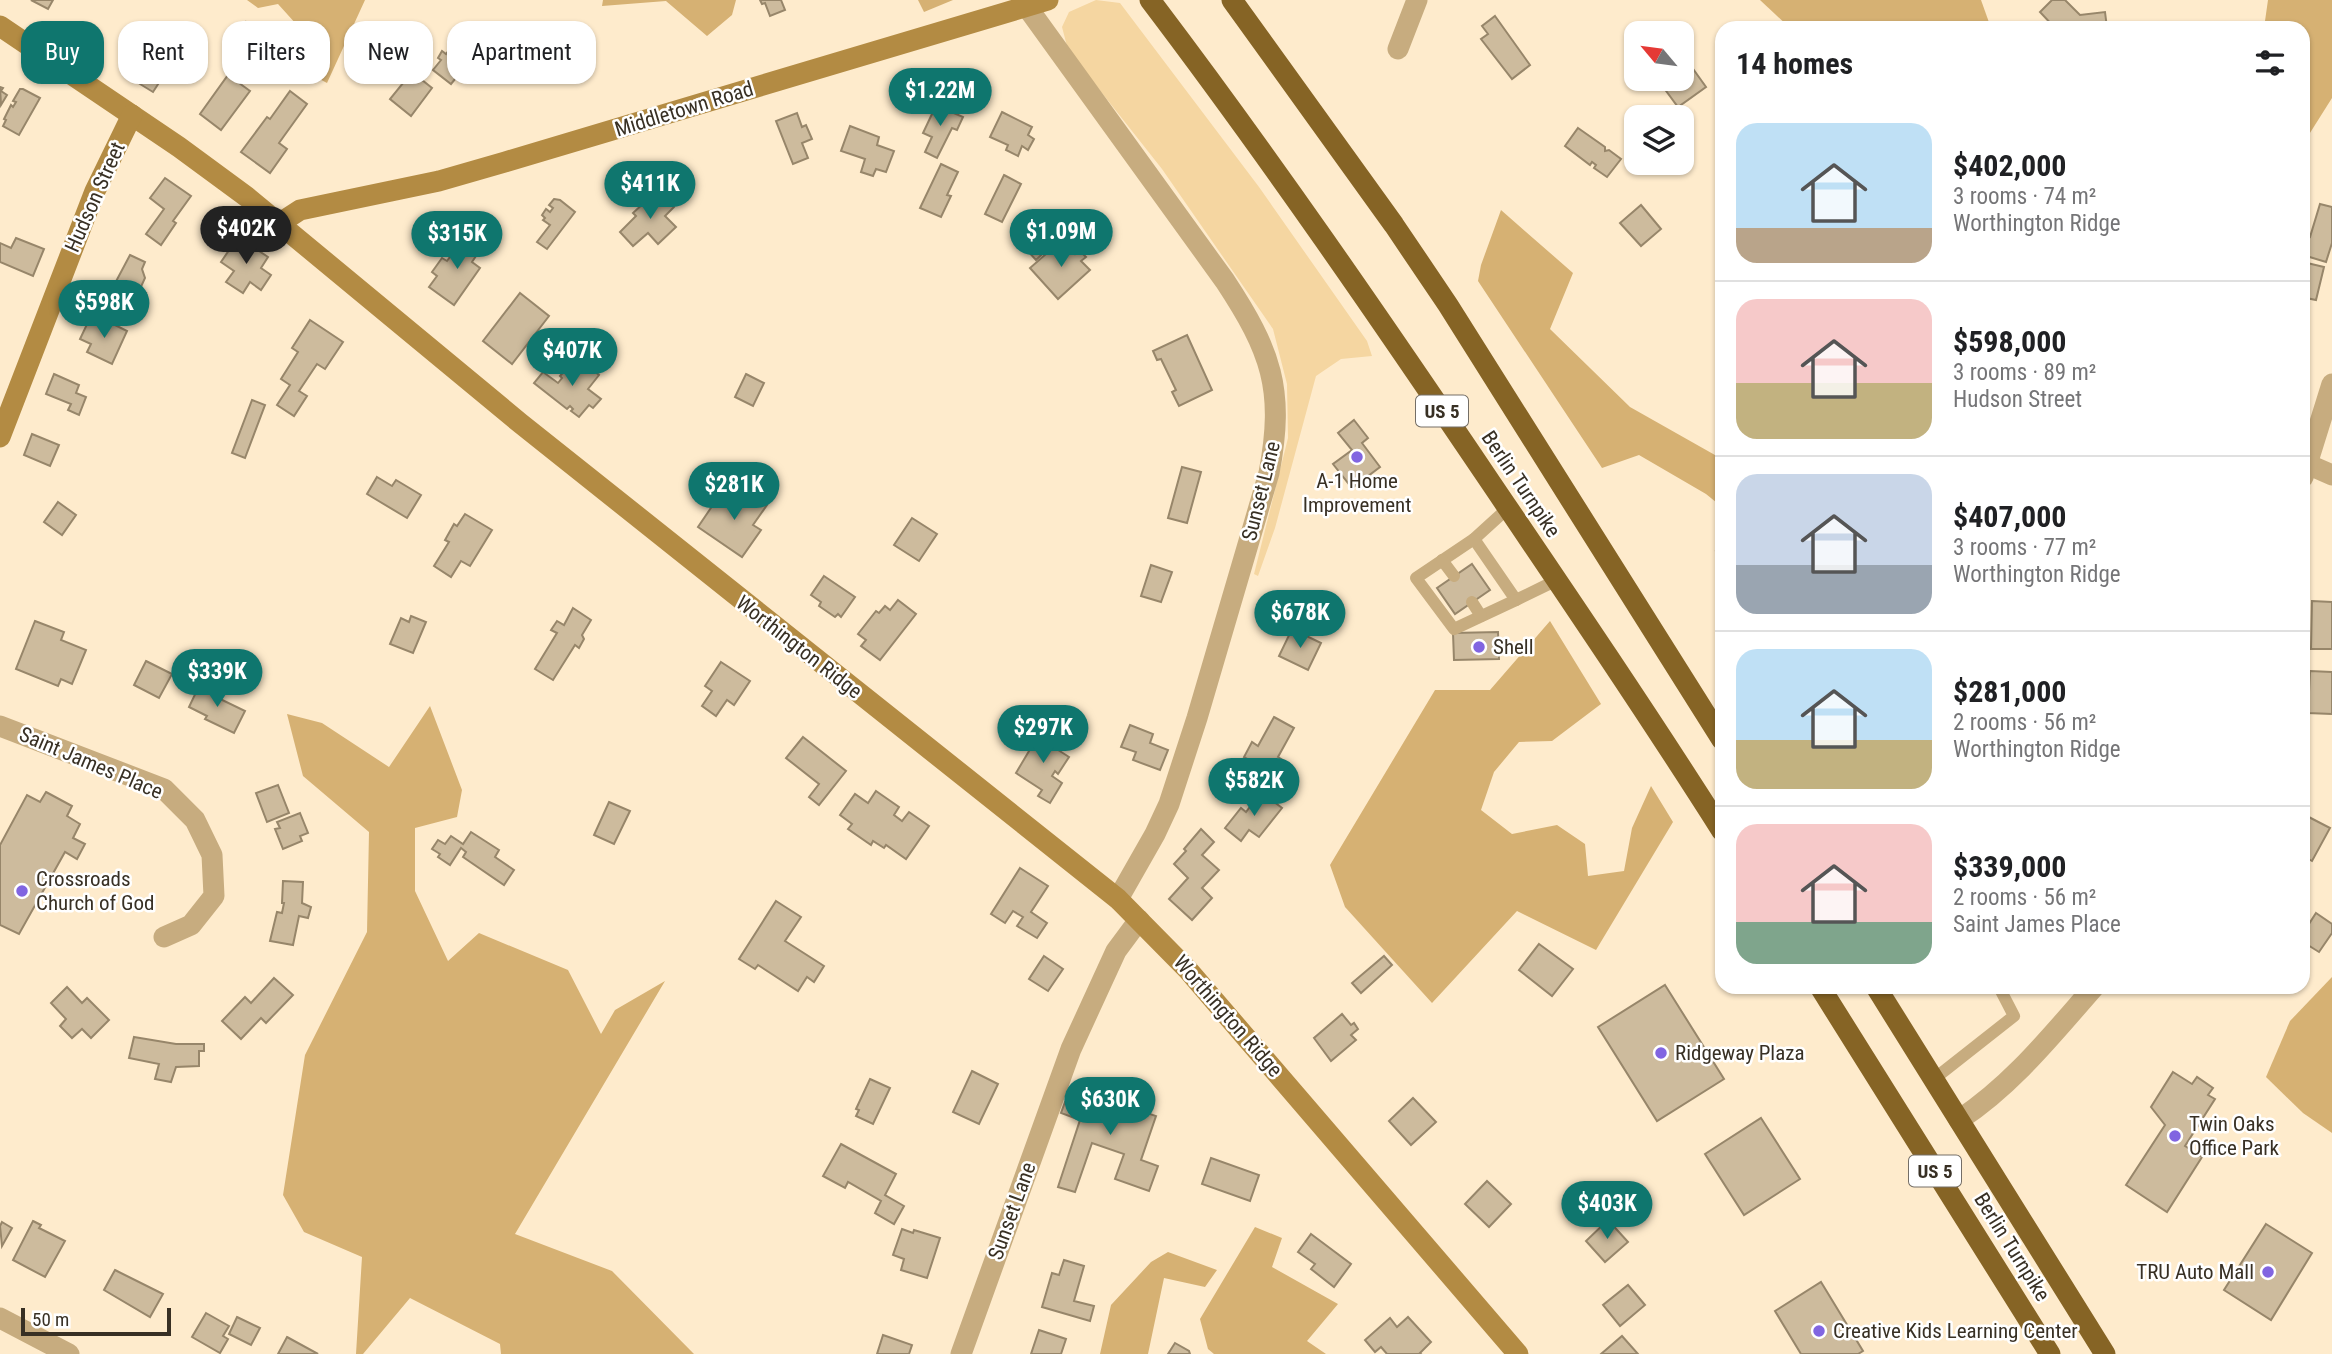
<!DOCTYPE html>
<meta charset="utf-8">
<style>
body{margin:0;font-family:"Roboto Condensed",sans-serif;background:#f2f2f2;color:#202124;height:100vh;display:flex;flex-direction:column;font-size:26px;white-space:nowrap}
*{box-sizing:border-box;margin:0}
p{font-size:23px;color:#757577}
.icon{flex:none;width:38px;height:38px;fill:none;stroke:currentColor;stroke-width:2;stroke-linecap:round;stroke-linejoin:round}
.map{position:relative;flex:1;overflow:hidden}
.side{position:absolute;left:1715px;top:21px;width:595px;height:973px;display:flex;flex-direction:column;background:#fff;border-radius:21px;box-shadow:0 2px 5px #0004}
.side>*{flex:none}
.top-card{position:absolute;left:21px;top:21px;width:665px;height:63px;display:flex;gap:14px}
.needle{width:46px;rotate:299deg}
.tools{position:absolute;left:1624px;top:21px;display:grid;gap:14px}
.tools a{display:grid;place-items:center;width:70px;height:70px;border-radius:14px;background:#fff;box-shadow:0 2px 5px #0004;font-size:35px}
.scale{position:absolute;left:21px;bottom:18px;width:150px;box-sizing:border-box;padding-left:7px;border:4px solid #383024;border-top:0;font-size:19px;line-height:24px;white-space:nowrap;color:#383024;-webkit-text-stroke:5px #fff;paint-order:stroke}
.price{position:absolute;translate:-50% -60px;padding:0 16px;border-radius:24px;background:#0f766e;color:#fff;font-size:23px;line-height:46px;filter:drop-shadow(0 2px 4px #0008)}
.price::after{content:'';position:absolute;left:50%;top:42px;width:21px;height:16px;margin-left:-10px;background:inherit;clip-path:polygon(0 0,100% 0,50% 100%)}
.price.current{background:#222;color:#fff}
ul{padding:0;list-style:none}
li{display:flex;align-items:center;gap:21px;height:175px;padding:0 21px}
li+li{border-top:2px solid #e0e0e0}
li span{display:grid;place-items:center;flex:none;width:196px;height:140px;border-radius:21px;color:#555}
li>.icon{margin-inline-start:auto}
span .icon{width:84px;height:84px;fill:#fffc;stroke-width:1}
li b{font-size:30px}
h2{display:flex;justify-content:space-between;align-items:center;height:84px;padding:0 21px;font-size:30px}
.pill{padding:0 24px;border-radius:21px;background:#fff;box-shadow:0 2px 5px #0004;font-size:24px;line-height:63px}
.pill.current{background:#0f766e;color:#fff}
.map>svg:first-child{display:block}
.green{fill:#f5d6a1}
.forest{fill:#d6b173}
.building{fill:#cdbb9d;stroke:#97866a;stroke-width:2}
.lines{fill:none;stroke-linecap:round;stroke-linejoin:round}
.lane{stroke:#c7ac7f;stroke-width:12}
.street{stroke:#c7ac7f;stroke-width:21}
.secondary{stroke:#b38b43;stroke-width:21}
.highway{stroke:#866425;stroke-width:21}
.poi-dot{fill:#8165e1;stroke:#fff;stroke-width:2.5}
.labels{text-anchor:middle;stroke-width:5;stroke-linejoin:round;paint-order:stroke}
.shield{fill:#fff;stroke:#746e66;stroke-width:2}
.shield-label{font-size:19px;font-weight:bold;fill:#383024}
.street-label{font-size:21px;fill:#383024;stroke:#fff}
.poi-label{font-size:21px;fill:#383024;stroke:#fff;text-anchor:start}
</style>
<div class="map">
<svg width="2332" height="1354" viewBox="0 0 2332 1354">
<rect width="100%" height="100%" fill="#feebcc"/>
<!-- green -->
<polygon class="green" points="1096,0 1120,3 1259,187 1367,341 1372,356 1341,359 1316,376 1275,528 1258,576 1254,574 1288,438 1287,384 1273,329 1162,169 1068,50 1062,27 1069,12"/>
<!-- forest -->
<g class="forest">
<polygon points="247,0 365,0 327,83 297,67 306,35 278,4 258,8"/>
<polygon points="603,0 736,0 732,15 707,36 666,1 602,6"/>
<polygon points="918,0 953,0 924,12"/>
<polygon points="1760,0 1981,0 1991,28 1790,28"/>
<polygon points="2268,0 2332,0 2332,98 2303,144 2303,28 2264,28"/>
<polygon points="1501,210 1573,273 1550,329 1630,407 1722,459 1722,507 1706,494 1639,455 1602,468 1478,281 1481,265"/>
<polygon points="1550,621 1601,704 1552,741 1519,742 1494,772 1481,810 1512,834 1557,825 1585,844 1588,876 1624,871 1632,828 1651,786 1673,822 1596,950 1517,911 1432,1003 1345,907 1330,865 1435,690 1490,690"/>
<polygon points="430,706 462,790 457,817 415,828 415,891 448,961 479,933 568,970 601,1034 615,1010 665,981 515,1234 612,1271 694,1354 501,1354 500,1344 410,1298 363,1354 356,1354 362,1257 304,1232 283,1195 305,1055 367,932 369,832 303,776 287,714 322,723 389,767"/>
<polygon points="2332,977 2332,1133 2303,1113 2266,1077 2290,1021"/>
<polygon points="1255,1227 1282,1238 1272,1267 1338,1304 1307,1341 1326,1354 1214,1354 1208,1349 1200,1319"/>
<polygon points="1168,1252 1217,1270 1205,1287 1164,1278 1148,1354 1100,1354 1111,1305 1151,1262"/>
</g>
<!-- building -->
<g class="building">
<polygon points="31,0 53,0 48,9"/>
<polygon points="760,0 781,0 785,10 770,16 765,3 762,4"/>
<polygon points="2052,0 2065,0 2080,15 2105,12 2107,28 2055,28 2040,12"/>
<polygon points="1495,16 1530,65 1512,79 1481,39 1488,34 1482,26"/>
<polygon points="246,22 262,34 247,53 232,41"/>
<polygon points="568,25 580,67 551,75 544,52 540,54 534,35 536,30 550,26 557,28"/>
<polygon points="148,31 162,40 154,54 171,64 153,92 127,76 140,54 136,51"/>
<polygon points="455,42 473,57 451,84 433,70 441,60 438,58 442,51 446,54"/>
<polygon points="1686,59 1706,87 1678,107 1658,80 1682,79 1682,63"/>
<polygon points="412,72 432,88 411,116 390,99"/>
<polygon points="228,75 250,91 221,130 200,114"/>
<polygon points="0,87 3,88 1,91 7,95 1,105"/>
<polygon points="20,89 23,89 40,98 19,135 3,126 6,120 4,119 11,105 13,107 16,102 13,101"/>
<polygon points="290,91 307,104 279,143 287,149 270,173 241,152 267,117 270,119"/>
<polygon points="933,104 963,117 957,130 952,128 937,158 925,152 932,137 923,133 932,114 929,112"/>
<polygon points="1002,112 1032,127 1028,135 1034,139 1028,150 1022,146 1018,156 1006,150 1008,145 990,137"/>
<polygon points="797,113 802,127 806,125 812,139 802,143 808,158 793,164 776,121"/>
<polygon points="850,126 879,137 877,145 894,151 886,172 876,169 873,176 861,172 865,159 841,151"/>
<polygon points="1578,128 1605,147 1605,151 1609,150 1621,159 1607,177 1594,168 1596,165 1592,162 1590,165 1565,146"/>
<polygon points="941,164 958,172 947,195 951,196 941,217 920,208"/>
<polygon points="1004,175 1021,184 1002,222 985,214"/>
<polygon points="165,178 191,196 173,221 176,223 161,245 146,234 164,209 150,198"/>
<polygon points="658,190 674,207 665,216 676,227 658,244 648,233 633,246 620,232 636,216 633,213"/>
<polygon points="554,199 560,200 575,212 547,249 537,242 550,225 543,220 545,218 542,215 546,209 550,212 553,208 549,205"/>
<polygon points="2320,204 2332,207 2332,243 2326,262 2303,255 2305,236 2310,237"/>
<polygon points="1641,205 1661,229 1641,246 1620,223"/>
<polygon points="1040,218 1059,238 1036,260 1017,239"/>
<polygon points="471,234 484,244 472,262 480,268 454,305 429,287 437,276 432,272 442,258 447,261 455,250 458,252"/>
<polygon points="238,237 268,257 261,268 271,275 261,290 250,282 243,293 226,282 234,271 221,262"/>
<polygon points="16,238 44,249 33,276 0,262 0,243 11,248"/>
<polygon points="1062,240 1075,254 1079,250 1086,257 1081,261 1090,270 1058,299 1030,268"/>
<polygon points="130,255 145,262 142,269 145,278 139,291 146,293 139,309 112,297 115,288 113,287"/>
<polygon points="2303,262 2324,267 2316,300 2306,298 2303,311"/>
<polygon points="520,293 549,316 512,364 483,341"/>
<polygon points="103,319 127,331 112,364 87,352 91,344 80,339 89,320 100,325"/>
<polygon points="310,320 343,342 325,369 317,364 299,391 307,396 294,416 277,405 290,385 281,379 298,352 292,348"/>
<polygon points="1187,335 1212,390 1179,406 1172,392 1176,390 1161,359 1157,360 1153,351"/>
<polygon points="579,359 599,375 588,389 601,399 593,408 589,405 579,417 571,411 573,409 570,406 567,409 534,383 543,372 558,383 562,378 560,376 567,368 569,370"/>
<polygon points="54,374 79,385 76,393 86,397 79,415 68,410 71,404 46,394"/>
<polygon points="746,374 764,383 753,406 735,397"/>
<polygon points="252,400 265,405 245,458 232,453"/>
<polygon points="1354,420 1368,438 1362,443 1380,467 1352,488 1333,464 1352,450 1338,433"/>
<polygon points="32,434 59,445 50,466 24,455"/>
<polygon points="1182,467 1201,472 1187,523 1168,518"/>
<polygon points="377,477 392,486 396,480 421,495 407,518 367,494"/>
<polygon points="731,491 749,503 754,496 767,505 753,525 761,530 742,557 698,527 717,499 723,503"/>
<polygon points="58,502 76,515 62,535 44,522"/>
<polygon points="465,514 492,530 470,566 461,561 451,577 434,566 449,542 445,540 454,524 457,526"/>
<polygon points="912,518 937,534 919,561 894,545"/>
<polygon points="1722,547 1722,562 1716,551"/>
<polygon points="1472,564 1490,590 1455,614 1437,588"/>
<polygon points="1151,565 1172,572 1161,602 1141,596"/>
<polygon points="824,576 855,597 841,617 838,614 835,617 819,606 821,602 811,595"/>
<polygon points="898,600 916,614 880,660 861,646 866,640 858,634 876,611 879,613 885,606 890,610"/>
<polygon points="2312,601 2332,602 2332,649 2311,649"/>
<polygon points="573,608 591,620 582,635 584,639 579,648 575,645 553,680 535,669 557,633 551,630 557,621 564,625"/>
<polygon points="411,616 426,622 413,653 390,644 401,618 409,622"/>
<polygon points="35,621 64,632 61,640 86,650 72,684 61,679 58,686 16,669"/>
<polygon points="1292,629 1321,643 1308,670 1279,656"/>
<polygon points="1498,632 1499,659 1454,660 1453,633"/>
<polygon points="146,661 172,674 159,698 134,685"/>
<polygon points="721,662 750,681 734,705 727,700 716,716 702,706 712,691 705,686"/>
<polygon points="2310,671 2332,672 2332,714 2308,713"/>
<polygon points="200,684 218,693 216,697 245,711 234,733 205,719 207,716 189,707"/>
<polygon points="1274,717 1294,728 1278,757 1291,765 1283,779 1244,757 1252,742 1258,746"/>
<polygon points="1130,725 1153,734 1150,743 1168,750 1160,770 1133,760 1136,752 1121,747"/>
<polygon points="1033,729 1057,744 1055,748 1069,757 1058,774 1055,771 1052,776 1062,783 1050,803 1038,796 1042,790 1016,773 1032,746 1025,741"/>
<polygon points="803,737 846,771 819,805 809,797 819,784 786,758"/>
<polygon points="278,785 289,813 267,822 256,793"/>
<polygon points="876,791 899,807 894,815 902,821 909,812 929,826 906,859 886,845 884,848 873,841 871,845 848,829 852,824 840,815 855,794 868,803"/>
<polygon points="46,792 72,806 67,816 80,824 73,838 85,844 77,859 65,852 19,934 0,925 0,845 27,795 40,802"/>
<polygon points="1261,792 1282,808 1259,837 1249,830 1241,841 1225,828 1241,808 1246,812"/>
<polygon points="609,802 630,811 614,844 594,835"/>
<polygon points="300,813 308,833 300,836 302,841 283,849 275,829 280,828 277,822"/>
<polygon points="2303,814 2330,828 2312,861 2303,856"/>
<polygon points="1201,829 1214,842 1202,855 1219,870 1202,888 1212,898 1192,920 1169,899 1188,878 1174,864 1186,851 1184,849"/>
<polygon points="471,832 499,850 495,857 514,870 504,885 463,857 466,852 461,848 450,865 438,857 440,854 432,849 438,840 445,844 451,836 463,844"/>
<polygon points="1020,868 1048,886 1031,912 1047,923 1037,938 1017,926 1023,917 1013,911 1005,923 991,914"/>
<polygon points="283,881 303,882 302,903 311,907 308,918 299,916 293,945 270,941 277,912 282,913 284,903 282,903"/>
<polygon points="776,901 801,917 785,941 824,966 814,982 807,977 798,991 758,965 755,969 739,959"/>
<polygon points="2316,913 2332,924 2332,933 2319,952 2303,942 2303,924 2307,927"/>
<polygon points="1539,944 1573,969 1552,996 1519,970"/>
<polygon points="1044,956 1063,969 1048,991 1029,979"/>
<polygon points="1384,956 1392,965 1361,993 1352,983"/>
<polygon points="274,978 293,995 266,1023 261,1018 241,1039 222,1021 245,997 251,1003"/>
<polygon points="1665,985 1724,1079 1657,1121 1598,1027"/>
<polygon points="67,987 82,1003 87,998 109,1020 91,1038 82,1029 72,1038 60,1026 66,1019 51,1003"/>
<polygon points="1342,1014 1351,1025 1354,1023 1358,1029 1351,1035 1356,1040 1331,1061 1314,1038"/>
<polygon points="134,1037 176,1044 204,1044 204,1051 199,1051 199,1066 176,1067 171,1082 155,1079 159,1064 129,1058"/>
<polygon points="972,1071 998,1084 979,1124 953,1112"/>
<polygon points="2173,1072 2192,1084 2197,1077 2213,1088 2208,1095 2215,1099 2185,1146 2202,1157 2167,1212 2126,1185 2165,1125 2151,1107"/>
<polygon points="870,1079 890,1088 873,1124 856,1116 859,1110 856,1109"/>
<polygon points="1093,1081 1119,1089 1115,1102 1156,1116 1141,1160 1158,1166 1149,1191 1115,1179 1124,1154 1092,1143 1075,1192 1058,1187 1080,1120 1061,1113 1065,1102 1078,1107 1079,1103 1085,1105"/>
<polygon points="1413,1098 1436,1122 1411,1145 1389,1121"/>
<polygon points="1761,1118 1800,1179 1744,1215 1705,1154"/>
<polygon points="841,1144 896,1174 885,1195 904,1206 894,1224 875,1213 881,1201 848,1182 845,1188 823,1176"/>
<polygon points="1211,1158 1259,1175 1250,1201 1202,1184"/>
<polygon points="1487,1181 1511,1204 1489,1227 1465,1204"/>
<polygon points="1608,1220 1628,1242 1605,1262 1586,1241"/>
<polygon points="33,1221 41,1225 39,1228 65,1241 45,1277 13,1260"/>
<polygon points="2,1222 12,1228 2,1246 0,1226"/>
<polygon points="2266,1224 2312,1253 2271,1320 2224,1290"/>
<polygon points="902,1229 913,1233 914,1230 940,1238 927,1278 901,1270 904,1259 893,1255"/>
<polygon points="1311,1234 1351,1264 1334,1287 1311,1269 1315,1264 1298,1252"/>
<polygon points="1064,1260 1084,1266 1074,1301 1094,1306 1090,1321 1042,1307 1052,1273 1059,1275"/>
<polygon points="115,1270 163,1294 150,1317 104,1290"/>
<polygon points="1821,1282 1863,1351 1858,1354 1801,1354 1775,1311"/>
<polygon points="1628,1285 1645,1305 1620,1326 1603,1305"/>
<polygon points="206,1313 229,1326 223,1336 228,1339 220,1353 192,1337"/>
<polygon points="237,1317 260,1328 251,1345 229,1334"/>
<polygon points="1408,1317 1431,1342 1420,1353 1421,1354 1387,1354 1381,1347 1375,1352 1365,1340 1390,1318 1397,1327"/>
<polygon points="1039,1330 1066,1339 1061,1354 1031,1354"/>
<polygon points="883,1335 912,1345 909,1354 877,1354"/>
<polygon points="1622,1336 1638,1354 1601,1354"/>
<polygon points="287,1337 318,1354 278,1354"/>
<polygon points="1175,1343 1189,1351 1190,1354 1168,1354"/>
</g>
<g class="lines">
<!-- lane -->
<g class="lane">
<polyline points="1508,508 1474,539 1516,600 1557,580"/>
<polyline points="1474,539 1416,578 1454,629 1516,600"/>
<polyline points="1442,560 1454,576"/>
<polyline points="1472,602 1481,616"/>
<polyline points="1934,1079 2014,1016 1999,987"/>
</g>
<!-- street -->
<g class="street">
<path d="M 1027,7 L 1225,281 C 1271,351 1285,389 1269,473 L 1197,718 L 1169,804 L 1155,834 L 1118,899"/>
<polyline points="1398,49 1417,0"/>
<polyline points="2307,464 2332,475"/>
<polyline points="2303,477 2332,384"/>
<polyline points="0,726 164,789 195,820 212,855 214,896 191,925 164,937"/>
<path d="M 1959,1120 C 2013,1084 2051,1036 2094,987"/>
<polyline points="0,1318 69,1354"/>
<polyline points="961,1354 1071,1049 1116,951 1139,920"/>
</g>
<!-- secondary -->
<g class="secondary">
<polyline points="0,26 179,147 247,197 520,423 1118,899 1188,970 1518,1354"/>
<polyline points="280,223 300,210 439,181 505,162 1048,0"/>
<polyline points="0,437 95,191 132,115"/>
</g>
<!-- highway -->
<g class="highway">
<path d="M 1150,0 C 1269,157 1381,320 1491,483 C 1569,598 1647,713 1722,831"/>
<polyline points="1232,0 1394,225 1448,305 1722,740"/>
<polyline points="1820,987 2050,1354"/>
<polyline points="1876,987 2105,1354"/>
</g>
</g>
<!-- markers -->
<g class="poi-dot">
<circle cx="1357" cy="457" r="7"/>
<circle cx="1479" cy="647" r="7"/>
<circle cx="22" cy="891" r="7"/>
<circle cx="1661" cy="1053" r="7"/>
<circle cx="2175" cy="1136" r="7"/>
<circle cx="2268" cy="1272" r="7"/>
<circle cx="1819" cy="1331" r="7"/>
</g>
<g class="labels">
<!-- shield labels -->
<g class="shield">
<rect x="1416" y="395.5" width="52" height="31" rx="5"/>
<rect x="1909" y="1155.5" width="52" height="31" rx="5"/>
</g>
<g class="shield-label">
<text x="1442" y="418">US 5</text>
<text x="1935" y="1178">US 5</text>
</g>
<!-- street labels -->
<g class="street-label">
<text transform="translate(684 109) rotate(-17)" y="7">Middletown Road</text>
<text transform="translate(95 197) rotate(-66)" y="7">Hudson Street</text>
<text transform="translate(1521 484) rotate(56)" y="7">Berlin Turnpike</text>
<text transform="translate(1261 491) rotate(-76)" y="7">Sunset Lane</text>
<text transform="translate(799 647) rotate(38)" y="7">Worthington Ridge</text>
<text transform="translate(91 763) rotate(23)" y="7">Saint James Place</text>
<text transform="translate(1228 1016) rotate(49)" y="7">Worthington Ridge</text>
<text transform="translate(1012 1211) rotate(-70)" y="7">Sunset Lane</text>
<text transform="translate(2012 1247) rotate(58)" y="7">Berlin Turnpike</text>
</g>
<!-- poi labels -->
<g class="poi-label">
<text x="1357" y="488" text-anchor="middle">A-1 Home<tspan x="1357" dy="24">Improvement</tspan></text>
<text x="1493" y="654">Shell</text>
<text x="36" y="886">Crossroads<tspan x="36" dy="24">Church of God</tspan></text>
<text x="1675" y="1060">Ridgeway Plaza</text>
<text x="2189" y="1131">Twin Oaks<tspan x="2189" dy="24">Office Park</tspan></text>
<text x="2254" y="1279" text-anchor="end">TRU Auto Mall</text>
<text x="1833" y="1338">Creative Kids Learning Center</text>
</g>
</g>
</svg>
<div class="tools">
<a><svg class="needle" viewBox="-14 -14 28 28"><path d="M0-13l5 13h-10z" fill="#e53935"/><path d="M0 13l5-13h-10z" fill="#757577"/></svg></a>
<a><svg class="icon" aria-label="layers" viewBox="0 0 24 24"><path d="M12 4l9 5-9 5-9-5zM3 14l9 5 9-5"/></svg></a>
</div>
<div class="scale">50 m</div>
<b class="price" style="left:940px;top:128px">$1.22M</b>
<b class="price" style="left:650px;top:221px">$411K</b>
<b class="price current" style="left:246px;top:266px">$402K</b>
<b class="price" style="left:1061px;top:269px">$1.09M</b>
<b class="price" style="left:457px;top:271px">$315K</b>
<b class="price" style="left:104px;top:340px">$598K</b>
<b class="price" style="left:572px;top:388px">$407K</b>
<b class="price" style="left:734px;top:522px">$281K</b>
<b class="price" style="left:1300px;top:650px">$678K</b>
<b class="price" style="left:217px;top:709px">$339K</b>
<b class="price" style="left:1043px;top:765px">$297K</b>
<b class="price" style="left:1254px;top:818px">$582K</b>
<b class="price" style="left:1110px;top:1137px">$630K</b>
<b class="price" style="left:1607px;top:1241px">$403K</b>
<div class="top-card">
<a class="pill current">Buy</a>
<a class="pill">Rent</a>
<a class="pill">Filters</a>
<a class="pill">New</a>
<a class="pill">Apartment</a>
</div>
<section class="side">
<h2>14 homes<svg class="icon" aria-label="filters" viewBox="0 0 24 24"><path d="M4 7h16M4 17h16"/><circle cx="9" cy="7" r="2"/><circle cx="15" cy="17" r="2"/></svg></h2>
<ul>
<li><span style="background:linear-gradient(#bfe0f5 75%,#b9a48a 0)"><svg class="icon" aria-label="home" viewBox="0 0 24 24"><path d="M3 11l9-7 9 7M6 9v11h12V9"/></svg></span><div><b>$402,000</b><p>3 rooms · 74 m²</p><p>Worthington Ridge</p></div></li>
<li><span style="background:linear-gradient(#f6c9c9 60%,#c2b280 0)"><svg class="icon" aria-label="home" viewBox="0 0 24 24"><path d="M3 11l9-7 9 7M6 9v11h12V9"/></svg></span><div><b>$598,000</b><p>3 rooms · 89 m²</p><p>Hudson Street</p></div></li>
<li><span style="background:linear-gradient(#c9d6e8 65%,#9aa5b1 0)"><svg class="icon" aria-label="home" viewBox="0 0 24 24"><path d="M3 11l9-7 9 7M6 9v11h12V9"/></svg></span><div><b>$407,000</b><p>3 rooms · 77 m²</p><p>Worthington Ridge</p></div></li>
<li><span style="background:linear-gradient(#bfe0f5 65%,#c2b280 0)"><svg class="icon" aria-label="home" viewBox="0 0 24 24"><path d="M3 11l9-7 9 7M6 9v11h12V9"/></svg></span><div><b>$281,000</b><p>2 rooms · 56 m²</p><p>Worthington Ridge</p></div></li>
<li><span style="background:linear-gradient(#f6c9c9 70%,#7fa58c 0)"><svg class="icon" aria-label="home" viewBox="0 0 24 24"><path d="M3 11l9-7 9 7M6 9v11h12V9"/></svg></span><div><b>$339,000</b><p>2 rooms · 56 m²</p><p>Saint James Place</p></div></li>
</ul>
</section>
</div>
